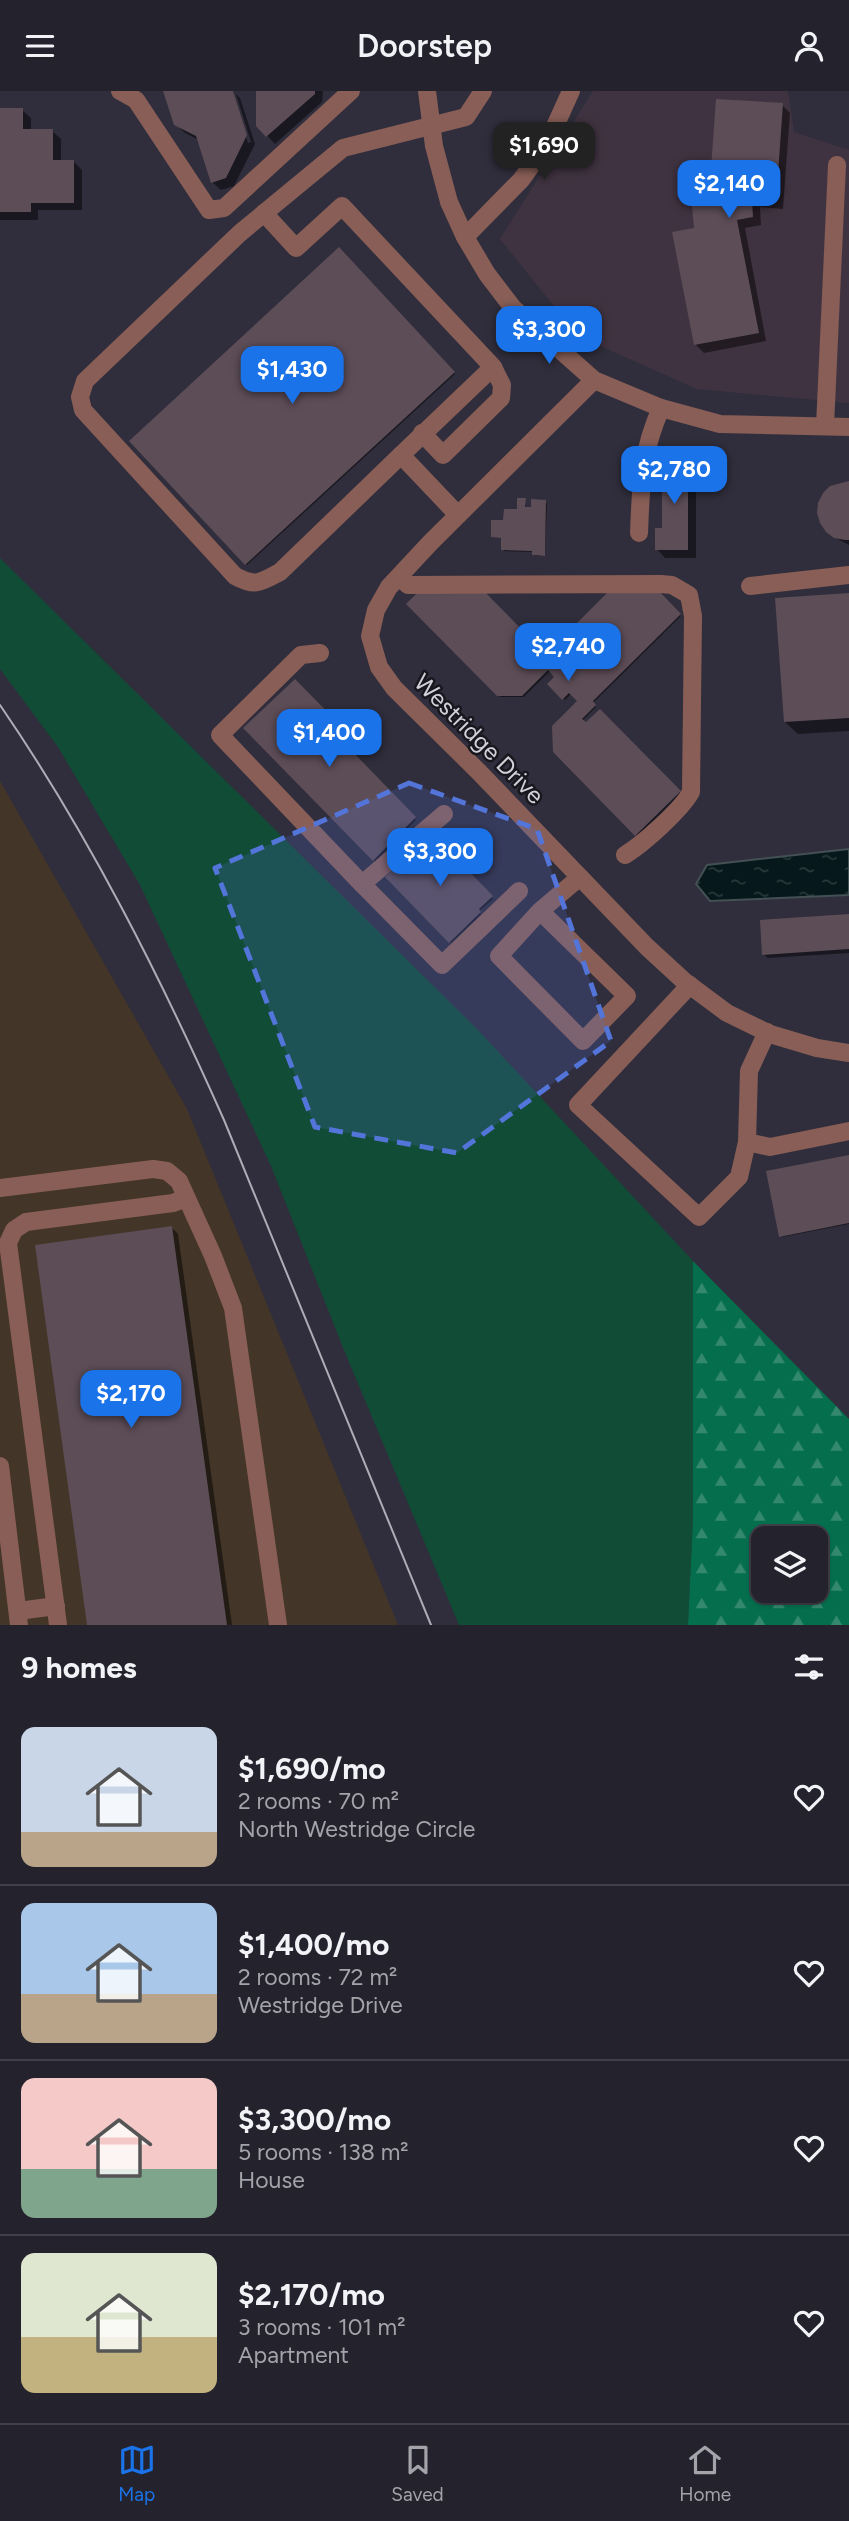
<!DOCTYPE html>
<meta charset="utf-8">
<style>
body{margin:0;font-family:Figtree,sans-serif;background:#2c2a35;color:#f1f3f6;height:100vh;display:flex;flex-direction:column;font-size:26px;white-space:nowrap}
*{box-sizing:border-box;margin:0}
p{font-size:23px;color:#a3a4aa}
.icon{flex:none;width:38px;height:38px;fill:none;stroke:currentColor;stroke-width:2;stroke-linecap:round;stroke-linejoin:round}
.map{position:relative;height:1534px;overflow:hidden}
.sheet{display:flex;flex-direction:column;background:#24222d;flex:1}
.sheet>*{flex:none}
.fabs{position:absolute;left:751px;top:1435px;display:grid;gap:14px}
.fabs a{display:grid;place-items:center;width:77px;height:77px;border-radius:14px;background:#24222d;box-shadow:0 2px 5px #0004,0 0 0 2px #413f49;font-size:35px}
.price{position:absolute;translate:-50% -60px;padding:0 16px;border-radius:14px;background:#1a73e8;color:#fff;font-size:23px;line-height:46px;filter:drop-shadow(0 2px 4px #0008)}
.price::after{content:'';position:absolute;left:50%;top:42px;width:21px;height:16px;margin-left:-10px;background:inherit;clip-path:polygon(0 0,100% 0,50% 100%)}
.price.selected{background:#222;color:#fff}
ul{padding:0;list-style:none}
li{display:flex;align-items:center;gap:21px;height:175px;padding:0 21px}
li+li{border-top:2px solid #413f49}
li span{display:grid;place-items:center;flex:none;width:196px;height:140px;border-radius:14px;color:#555}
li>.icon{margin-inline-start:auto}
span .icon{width:84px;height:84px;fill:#fffc;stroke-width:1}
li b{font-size:30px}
h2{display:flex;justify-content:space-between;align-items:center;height:84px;padding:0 21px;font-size:30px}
header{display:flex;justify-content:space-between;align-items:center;height:91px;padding:0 21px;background:#24222d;font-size:32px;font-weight:600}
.tabs{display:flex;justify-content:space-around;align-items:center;height:98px;border-top:2px solid #413f49;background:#24222d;font-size:19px;color:#a3a4aa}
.tabs a{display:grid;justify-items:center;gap:4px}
.tabs .selected{color:#1a73e8}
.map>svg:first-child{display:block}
.commercial{fill:#403341}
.industrial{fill:#433527}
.grass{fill:#114c36}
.forest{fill:url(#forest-firs);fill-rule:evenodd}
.water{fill:url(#water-ripples);stroke:#435054;stroke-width:2}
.shadow{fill:#0007}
.building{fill:#5d4d57}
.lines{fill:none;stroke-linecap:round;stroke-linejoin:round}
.minor{stroke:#885e56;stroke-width:18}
.tram{stroke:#aeadb7;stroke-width:2}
.marked{fill:#5375d9;fill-opacity:0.2;stroke:#5375d9;stroke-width:5;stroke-dasharray:14 9;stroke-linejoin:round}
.labels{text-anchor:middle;stroke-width:5;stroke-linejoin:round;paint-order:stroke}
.street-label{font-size:24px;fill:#d2d1da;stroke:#18171e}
</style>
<header><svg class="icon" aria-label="menu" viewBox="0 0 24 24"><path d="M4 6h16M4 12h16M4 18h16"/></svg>Doorstep<svg class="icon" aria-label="person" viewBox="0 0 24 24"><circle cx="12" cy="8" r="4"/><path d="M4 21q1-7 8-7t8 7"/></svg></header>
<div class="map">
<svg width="849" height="1534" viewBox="0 0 849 1534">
<defs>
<pattern id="forest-firs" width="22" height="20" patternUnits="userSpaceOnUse" patternTransform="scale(1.75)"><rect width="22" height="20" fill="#046e4d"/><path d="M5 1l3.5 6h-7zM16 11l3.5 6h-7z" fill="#34886e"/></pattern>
<pattern id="water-ripples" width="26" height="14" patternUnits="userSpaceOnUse" patternTransform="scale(1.75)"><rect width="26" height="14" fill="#06181b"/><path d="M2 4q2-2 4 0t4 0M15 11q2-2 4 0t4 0" fill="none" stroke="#29393c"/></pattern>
</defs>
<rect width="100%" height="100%" fill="#302e3c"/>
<!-- commercial -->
<polygon class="commercial" points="593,0 788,0 794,41 849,59 849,312 697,298 578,245 500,148"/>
<!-- industrial -->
<polygon class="industrial" points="0,690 187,1018 398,1534 0,1534"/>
<!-- grass -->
<polygon class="grass" points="0,467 476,937 693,1170 693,1428 688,1534 459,1534 344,1259 271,1075 140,794 58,656 0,578"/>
<!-- forest -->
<path class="forest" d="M 693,1170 L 849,1328 L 849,1534 L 688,1534 L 693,1428 ZM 763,1447 L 816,1447 L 816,1500 L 763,1500 Z"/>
<!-- water -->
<polygon class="water" points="849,758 849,804 710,810 696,793 707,774"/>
<!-- shadow -->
<g class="shadow">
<polygon points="165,0 232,0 248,52 251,51 236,3 240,7 255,53 234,95 221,99 212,91 199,49 185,42 176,33"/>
<polygon points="258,0 323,0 322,11 275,53 257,34"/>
<polygon points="782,14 790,22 783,118 760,116 761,134 745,137 766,250 704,262 695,253 696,138 711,108"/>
<polygon points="0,19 22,19 31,27 31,40 52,40 61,48 61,70 73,70 82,79 82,119 38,119 38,129 0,129"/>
<polygon points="339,159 455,283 247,474 131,350"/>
<polygon points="688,369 696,377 696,467 665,467 657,458"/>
<polygon points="849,392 849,454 834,446"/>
<polygon points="525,409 526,418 547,412 545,465 535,465 534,461 504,460 503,447 493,446 519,420"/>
<polygon points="849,503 849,640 798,643 785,631"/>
<polygon points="662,505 681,525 593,612 596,616 582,630 586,634 600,620 681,702 638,745 554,660 579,610 571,603 565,609 549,593 557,586 551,579 524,606 500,606 408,513 546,565"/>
<polygon points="295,590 357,654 350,661 416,729 375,770 246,637"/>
<polygon points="433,747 493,808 478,821 481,823 451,852 387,786"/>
<polygon points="849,825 849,862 768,867 764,864"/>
<polygon points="849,1066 849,1133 782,1146 781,1145"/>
<polygon points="172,1137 178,1143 232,1534 89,1534 37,1155"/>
</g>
<!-- building -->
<g class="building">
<polygon points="163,0 233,0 247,44 226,87 211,92 196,45 174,34"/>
<polygon points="256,0 315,0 315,3 266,46 256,35"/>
<polygon points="716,8 783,12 776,111 752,109 753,126 737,129 759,242 694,254 672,141 694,137 691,104 709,106"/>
<polygon points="0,17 23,17 23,38 53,38 53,69 74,69 74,112 31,112 31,121 0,121"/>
<polygon points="339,156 455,281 245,474 129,350"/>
<polygon points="662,367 688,367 688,459 655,459 655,437 662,437"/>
<polygon points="849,390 849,449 845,449 834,447 826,441 820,432 817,422 818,412 823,402 830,395"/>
<polygon points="517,407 526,407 525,416 531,416 531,408 546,409 545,465 532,464 532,460 501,459 501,447 491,446 491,429 503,429 504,418 517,418"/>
<polygon points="419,500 485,501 546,563 609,500 660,501 681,523 593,610 596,614 582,628 586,631 600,618 681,700 635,745 553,661 552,635 577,610 569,602 562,609 547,593 554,586 548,579 522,605 497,605 406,513"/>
<polygon points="849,502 849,627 784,631 775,507"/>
<polygon points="295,588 357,651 350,658 416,726 373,770 243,637"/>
<polygon points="434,744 493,805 479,818 481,821 449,852 385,786 416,756 419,758"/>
<polygon points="849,823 849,858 762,864 760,829"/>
<polygon points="849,1064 849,1132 779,1146 766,1080"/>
<polygon points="172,1135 227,1534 87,1534 35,1154"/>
</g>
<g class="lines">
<!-- minor -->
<g class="minor">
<polyline points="120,0 136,9 209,119 224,117 351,0"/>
<polyline points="427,0 434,55 449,111 465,146 487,183 513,217 594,289 661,317 720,333 849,336"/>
<polyline points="264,122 296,157 342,115 493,276 401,364"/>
<polyline points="465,146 521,89 547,53 571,0"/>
<polyline points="594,289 430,452 389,496 376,519 370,545 379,576 394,597 479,681 647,856 684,890 727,922 770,943 817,957 849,962"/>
<polyline points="825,335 837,74"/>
<polyline points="422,342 443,364 501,307 502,294 493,276"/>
<path d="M 458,424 L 401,364 L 280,481 C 260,492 255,496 235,485 L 83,319 L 80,306 L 85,290 L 240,142 L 343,57 L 466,26 L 483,0"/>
<path d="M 639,442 C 641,394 641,362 661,317"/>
<path d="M 399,486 L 408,494 L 661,493 L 672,494 L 689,504 L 693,525 L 691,701 C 681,719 643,753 625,764"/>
<polyline points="750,495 849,484"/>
<polyline points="320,562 301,564 220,644 362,793 444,723"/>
<polyline points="362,793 442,874 519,800"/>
<polyline points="540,820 627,905 583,950 499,865 540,820 580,786"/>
<polyline points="690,894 578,1014 699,1126 739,1086 747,1051 749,980 767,941"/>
<polyline points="747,1051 770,1056 849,1040"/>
<polyline points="0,1097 153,1078 167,1080 179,1090 213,1165 233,1217 278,1534"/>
<polyline points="0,1375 19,1534"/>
<polyline points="18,1520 56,1515"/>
<polyline points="58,1534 8,1152 14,1139 26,1131 173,1112 186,1107"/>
</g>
<!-- tram -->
<path class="tram" d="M 0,614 C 89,744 160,885 224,1029 L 431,1534"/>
</g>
<!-- marked area -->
<path class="marked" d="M 409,692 L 537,738 L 611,950 L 457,1062 L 315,1036 L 215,777 Z"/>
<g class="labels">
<!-- street labels -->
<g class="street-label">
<text transform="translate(479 648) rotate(45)" y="8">Westridge Drive</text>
</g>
</g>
</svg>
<div class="fabs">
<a><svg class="icon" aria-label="layers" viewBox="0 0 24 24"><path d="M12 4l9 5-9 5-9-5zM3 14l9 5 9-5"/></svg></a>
</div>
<b class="price selected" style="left:544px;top:91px">$1,690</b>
<b class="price" style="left:729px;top:129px">$2,140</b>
<b class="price" style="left:549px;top:275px">$3,300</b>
<b class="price" style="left:292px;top:315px">$1,430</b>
<b class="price" style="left:674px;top:415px">$2,780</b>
<b class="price" style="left:568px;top:592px">$2,740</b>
<b class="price" style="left:329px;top:678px">$1,400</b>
<b class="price" style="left:440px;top:797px">$3,300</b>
<b class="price" style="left:131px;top:1339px">$2,170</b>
</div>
<section class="sheet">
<h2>9 homes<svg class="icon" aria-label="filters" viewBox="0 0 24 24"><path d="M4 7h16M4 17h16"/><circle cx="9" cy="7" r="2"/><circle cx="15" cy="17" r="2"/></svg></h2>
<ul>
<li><span style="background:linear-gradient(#c9d6e8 75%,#b9a48a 0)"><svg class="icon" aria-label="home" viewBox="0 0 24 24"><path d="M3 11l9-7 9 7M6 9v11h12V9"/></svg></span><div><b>$1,690/mo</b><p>2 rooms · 70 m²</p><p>North Westridge Circle</p></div><svg class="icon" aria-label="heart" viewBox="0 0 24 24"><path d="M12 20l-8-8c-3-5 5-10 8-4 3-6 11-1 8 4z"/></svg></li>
<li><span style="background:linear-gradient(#a9c7e8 65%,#b9a48a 0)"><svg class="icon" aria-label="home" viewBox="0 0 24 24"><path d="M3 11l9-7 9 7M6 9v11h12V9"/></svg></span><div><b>$1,400/mo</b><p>2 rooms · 72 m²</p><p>Westridge Drive</p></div><svg class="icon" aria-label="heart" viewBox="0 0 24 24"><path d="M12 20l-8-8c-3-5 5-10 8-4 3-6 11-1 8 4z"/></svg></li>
<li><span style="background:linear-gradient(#f6c9c9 65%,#7fa58c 0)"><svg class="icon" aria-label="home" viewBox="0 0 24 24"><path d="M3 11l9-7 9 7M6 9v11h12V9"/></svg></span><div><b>$3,300/mo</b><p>5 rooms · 138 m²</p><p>House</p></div><svg class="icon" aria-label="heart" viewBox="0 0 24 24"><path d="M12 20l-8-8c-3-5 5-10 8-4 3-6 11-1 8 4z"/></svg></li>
<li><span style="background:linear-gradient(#dfe7d0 60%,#c2b280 0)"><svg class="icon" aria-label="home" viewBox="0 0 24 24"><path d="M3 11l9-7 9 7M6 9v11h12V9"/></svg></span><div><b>$2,170/mo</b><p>3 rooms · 101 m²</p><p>Apartment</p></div><svg class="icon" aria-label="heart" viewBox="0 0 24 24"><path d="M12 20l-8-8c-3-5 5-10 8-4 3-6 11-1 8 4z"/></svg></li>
</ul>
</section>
<nav class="tabs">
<a class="selected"><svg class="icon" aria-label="map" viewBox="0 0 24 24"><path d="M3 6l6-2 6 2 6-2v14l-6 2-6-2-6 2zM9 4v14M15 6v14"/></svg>Map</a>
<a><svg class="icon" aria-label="saved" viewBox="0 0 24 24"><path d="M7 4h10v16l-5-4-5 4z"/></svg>Saved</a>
<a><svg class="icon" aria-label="home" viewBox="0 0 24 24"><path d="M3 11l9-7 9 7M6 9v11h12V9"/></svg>Home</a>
</nav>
